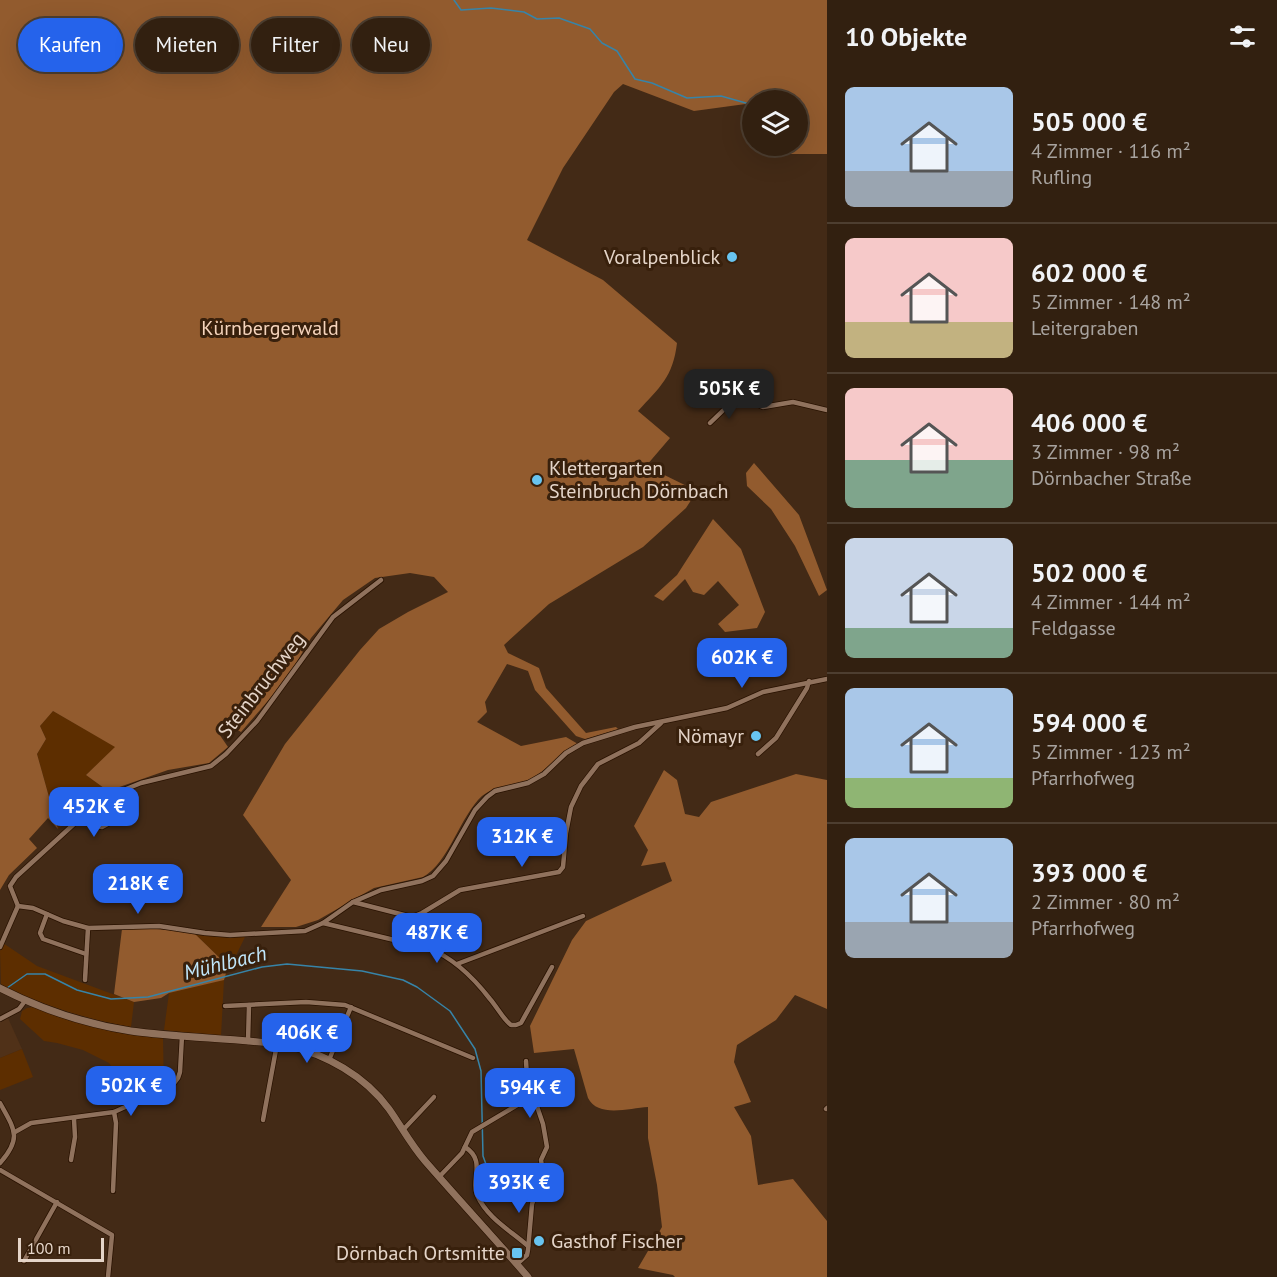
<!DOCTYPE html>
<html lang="de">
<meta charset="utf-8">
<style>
body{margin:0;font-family:"PT Sans",sans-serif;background:#3a2819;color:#f1f3f6;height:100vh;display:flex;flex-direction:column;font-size:22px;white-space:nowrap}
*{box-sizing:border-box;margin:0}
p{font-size:20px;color:#a8a39f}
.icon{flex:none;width:33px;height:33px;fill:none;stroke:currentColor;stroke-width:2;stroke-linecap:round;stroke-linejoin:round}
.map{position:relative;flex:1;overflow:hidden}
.details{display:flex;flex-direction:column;background:#322010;width:450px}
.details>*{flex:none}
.guide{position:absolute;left:18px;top:18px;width:570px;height:54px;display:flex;gap:12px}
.tools{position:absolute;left:742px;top:90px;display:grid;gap:12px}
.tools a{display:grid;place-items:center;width:66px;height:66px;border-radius:50%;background:#322010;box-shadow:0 6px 24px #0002,0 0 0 2px #4d3e30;font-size:30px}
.scale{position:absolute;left:18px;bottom:15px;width:86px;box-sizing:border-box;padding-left:6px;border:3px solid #e5d5c9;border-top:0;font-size:16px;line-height:21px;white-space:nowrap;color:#e5d5c9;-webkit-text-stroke:4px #38200c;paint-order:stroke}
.price{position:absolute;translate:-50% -51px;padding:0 14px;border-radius:12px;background:#2563eb;color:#fff;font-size:20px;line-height:39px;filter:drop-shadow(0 2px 3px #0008)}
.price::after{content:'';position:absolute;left:50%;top:36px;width:18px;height:14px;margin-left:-9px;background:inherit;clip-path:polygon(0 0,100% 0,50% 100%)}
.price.selected{background:#222;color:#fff}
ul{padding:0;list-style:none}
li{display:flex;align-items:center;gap:18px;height:150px;padding:0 18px}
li+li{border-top:2px solid #4d3e30}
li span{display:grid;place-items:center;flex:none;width:168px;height:120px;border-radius:9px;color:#555}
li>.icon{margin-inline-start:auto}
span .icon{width:72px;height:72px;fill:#fffc;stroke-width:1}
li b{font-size:26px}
h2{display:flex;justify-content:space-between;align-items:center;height:72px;padding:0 18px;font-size:26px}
.tag{padding:0 21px;border-radius:27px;background:#322010;box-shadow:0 6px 24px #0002,0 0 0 2px #4d3e30;font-size:21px;line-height:54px}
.tag.selected{background:#2563eb;color:#fff}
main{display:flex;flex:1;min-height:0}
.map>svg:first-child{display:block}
.built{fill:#503118}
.green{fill:#5d2e00}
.forest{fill:#925b2e}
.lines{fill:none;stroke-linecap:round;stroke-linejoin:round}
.stream{stroke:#3784a8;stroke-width:1.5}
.street-casing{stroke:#291200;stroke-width:6}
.secondary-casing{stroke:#291200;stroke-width:8}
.street{stroke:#90725d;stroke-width:4.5}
.secondary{stroke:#90725d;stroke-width:7}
.poi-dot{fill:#68c4f0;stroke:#38200c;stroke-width:2}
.labels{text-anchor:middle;stroke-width:6;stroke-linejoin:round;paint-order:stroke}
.poi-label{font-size:20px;fill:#e5d5c9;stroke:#38200c;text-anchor:end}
.park-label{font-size:20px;fill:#f5d4bc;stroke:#38200c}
.street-label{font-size:20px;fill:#e5d5c9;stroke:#38200c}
.water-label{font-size:21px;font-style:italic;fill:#c1e7fc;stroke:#38200c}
</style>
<main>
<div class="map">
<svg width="827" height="1277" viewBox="0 0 827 1277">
<rect width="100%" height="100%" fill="#432a16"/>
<!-- built -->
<polygon class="built" points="8,1018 22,1049 0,1058 0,1022"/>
<!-- green -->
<g class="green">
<polygon points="53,711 116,747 86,775 108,791 58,829 37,754 46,739 40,726"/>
<polygon points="193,932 207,935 245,937 224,980 221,1036 164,1030 169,993 223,980 228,966"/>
<path d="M 3,943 L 37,966 L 134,1002 L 131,1027 C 85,1019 43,1005 1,985 L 0,951 Z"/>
<polygon points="33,1007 59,1017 163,1038 164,1088 151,1094 150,1085 155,1080 154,1077 144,1071 121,1081 109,1063 83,1050 57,1043 44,1041 20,1019 22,1011 27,1008"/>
<polygon points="22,1049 33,1077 0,1090 0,1058"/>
<path d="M 502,1163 L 508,1176 L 509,1185 C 517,1192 523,1185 530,1180 L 537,1187 L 535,1194 L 530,1198 L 524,1197 L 523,1203 C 504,1197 494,1187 488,1167 Z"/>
</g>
<!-- forest -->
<g class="forest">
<path d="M 0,0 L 827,0 L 827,154 L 764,154 L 767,146 L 798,146 L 798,100 L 753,100 L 753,103 L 694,111 L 623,84 L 614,92 L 563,168 L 527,240 L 603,280 L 677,343 C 673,377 660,387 638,411 L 670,438 L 646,466 L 697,491 L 686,508 L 643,547 L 549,604 L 504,645 L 508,653 L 539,668 L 546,688 L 586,733 L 616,727 L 618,729 L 585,739 L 576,736 L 535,690 L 528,671 L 507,664 L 485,702 L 487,712 L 477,722 L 521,746 L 566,737 L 578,744 C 558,754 545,773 525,782 C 511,788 495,785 482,796 C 460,816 449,863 423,877 L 374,888 L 318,920 L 296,927 L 261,927 L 291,880 L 243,815 L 285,744 L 360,650 L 379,629 L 408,612 L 448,592 L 434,577 L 410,573 L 375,578 L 343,600 L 311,638 L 286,680 L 241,732 L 226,723 L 217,731 L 228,747 L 209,763 L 168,770 L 108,791 L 86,775 L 115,747 L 53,711 L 40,726 L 46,739 L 37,754 L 58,829 L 48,818 L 29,839 L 37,848 L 9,875 L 0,890 Z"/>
<polygon points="754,463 799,515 827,590 819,596 795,546 771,509 747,486 746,473"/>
<polygon points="713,519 741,549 765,612 757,628 725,632 718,624 739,605 718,581 704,595 693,592 685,579 663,601 654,596 677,575"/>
<path d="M 664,770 L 677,780 L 685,814 L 699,817 L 711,802 L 796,774 L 827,780 L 827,1009 L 795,995 L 776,1020 L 737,1045 L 734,1062 L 751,1102 L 734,1107 L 751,1136 L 758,1185 L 793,1179 L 827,1221 L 827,1277 L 675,1277 L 673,1275 L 638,1268 L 662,1227 L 657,1185 L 648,1138 L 648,1107 C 629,1108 598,1118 588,1098 L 574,1049 L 534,1053 L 530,1026 L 572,940 L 586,921 L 672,881 L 665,862 L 641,866 L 648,850 L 634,826 Z"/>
<polygon points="122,929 157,929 193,932 228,966 224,980 169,993 161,998 134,1002 114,994"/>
</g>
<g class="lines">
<!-- stream -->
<g class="stream">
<polyline points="454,0 461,10 491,8 524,12 537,19 559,18 590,29 602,43 617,51 635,79 652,83 687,98 721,96 753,105"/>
<polyline points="771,146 772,146"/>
<polyline points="7,988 27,974 45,974 77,990 111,999 148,997 262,967 287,964 362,971 403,980 417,987 450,1011 475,1049 481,1071 483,1156 492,1181"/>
</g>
<!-- street casing -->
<g class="street-casing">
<g id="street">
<polyline points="710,423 738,396 763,407 793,402 827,410"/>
<polyline points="758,754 776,738 807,688 809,681"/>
<polyline points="86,813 96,826 102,827 113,821"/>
<polyline points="353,902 381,890 422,881 433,876 446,861 475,810 487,797 495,791 528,783 544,774 566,753 583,743 635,727 727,708 763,692 827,679"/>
<polyline points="18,906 10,886 16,877 97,803 109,796 141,783 211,766 226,754 257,721 333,617 381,580"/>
<polyline points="47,914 40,933 43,939 86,954"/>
<path d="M 323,923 L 428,948 C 454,958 473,977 490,999 C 497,1007 503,1019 511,1025 L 516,1025 L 521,1023 L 552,967"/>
<polyline points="0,947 18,906 33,908 63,921 88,928 159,926 205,933 230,935 305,931 323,923 353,902 412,917 422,913 460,890 559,872 563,867 566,833 571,807 581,786 598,764 639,743 661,723"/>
<polyline points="457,964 583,916"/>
<polyline points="85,980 88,928"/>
<polyline points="225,1006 306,1002 345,1005 473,1058"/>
<polyline points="0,1019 19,1009 25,1001"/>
<polyline points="248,1042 249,1005"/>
<polyline points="329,1060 351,1007"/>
<path d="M 0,1103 C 15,1130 22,1138 0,1163"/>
<polyline points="826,1109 827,1108"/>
<polyline points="263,1120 277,1044"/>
<polyline points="403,1130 434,1097"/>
<polyline points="15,1132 31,1123 114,1112 172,1086 178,1078 180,1072 182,1036"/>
<path d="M 465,1147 C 487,1161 470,1180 477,1195 C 488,1219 510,1230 528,1246"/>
<polyline points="71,1160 75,1137 74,1119"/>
<polyline points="0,1170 112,1235 108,1277"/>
<polyline points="439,1177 462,1153 472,1132 534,1095"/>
<polyline points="113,1191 116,1123 114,1112"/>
<polyline points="24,1261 57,1202"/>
<polyline points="517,1264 527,1255 528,1250 532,1204 542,1179 543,1173 541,1160 547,1147 543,1124 527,1077 526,1061"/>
</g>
</g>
<!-- secondary casing -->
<g class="secondary-casing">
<path id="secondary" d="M 0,988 C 41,1009 85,1024 131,1031 C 182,1038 235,1038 286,1045 C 326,1054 365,1076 389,1109 C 401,1126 411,1145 425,1161 C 459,1200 494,1238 528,1277"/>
</g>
<!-- street -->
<use href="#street" class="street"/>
<!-- secondary -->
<use href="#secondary" class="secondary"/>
</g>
<!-- markers -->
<g class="poi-dot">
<circle cx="732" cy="257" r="6"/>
<circle cx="537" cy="480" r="6"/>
<circle cx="756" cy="736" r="6"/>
<circle cx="539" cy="1241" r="6"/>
<rect x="511" y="1247" width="12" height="12" rx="3"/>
</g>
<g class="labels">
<!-- poi labels -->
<g class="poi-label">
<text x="720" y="264">Voralpenblick</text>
<text x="549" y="475" text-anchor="start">Klettergarten<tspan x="549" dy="23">Steinbruch Dörnbach</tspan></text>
<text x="744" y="743">Nömayr</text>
<text x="551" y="1248" text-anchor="start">Gasthof Fischer</text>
<text x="505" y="1260">Dörnbach Ortsmitte</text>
</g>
<!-- park labels -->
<g class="park-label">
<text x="270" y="335">Kürnbergerwald</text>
</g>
<!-- street labels -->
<g class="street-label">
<text transform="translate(261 685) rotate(-52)" y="7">Steinbruchweg</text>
</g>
<!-- water labels -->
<g class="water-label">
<text transform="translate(225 963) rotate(-14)" y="7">Mühlbach</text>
</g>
</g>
</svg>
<div class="tools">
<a><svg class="icon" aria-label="layers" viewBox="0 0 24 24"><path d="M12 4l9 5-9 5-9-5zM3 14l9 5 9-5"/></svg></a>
</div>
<div class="scale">100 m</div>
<b class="price selected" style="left:729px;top:420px">505K €</b>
<b class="price" style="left:742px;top:689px">602K €</b>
<b class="price" style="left:94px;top:838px">452K €</b>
<b class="price" style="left:522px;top:868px">312K €</b>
<b class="price" style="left:138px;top:915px">218K €</b>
<b class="price" style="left:437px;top:964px">487K €</b>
<b class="price" style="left:307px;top:1064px">406K €</b>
<b class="price" style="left:131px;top:1117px">502K €</b>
<b class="price" style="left:530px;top:1119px">594K €</b>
<b class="price" style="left:519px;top:1214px">393K €</b>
<div class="guide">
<a class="tag selected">Kaufen</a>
<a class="tag">Mieten</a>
<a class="tag">Filter</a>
<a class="tag">Neu</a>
</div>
</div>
<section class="details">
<h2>10 Objekte<svg class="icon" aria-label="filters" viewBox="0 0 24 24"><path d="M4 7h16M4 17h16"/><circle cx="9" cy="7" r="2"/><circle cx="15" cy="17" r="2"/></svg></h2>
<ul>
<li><span style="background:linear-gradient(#a9c7e8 70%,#9aa5b1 0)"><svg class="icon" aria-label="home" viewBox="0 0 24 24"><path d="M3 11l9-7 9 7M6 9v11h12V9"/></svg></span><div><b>505 000 €</b><p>4 Zimmer · 116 m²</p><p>Rufling</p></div></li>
<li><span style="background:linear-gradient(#f6c9c9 70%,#c2b280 0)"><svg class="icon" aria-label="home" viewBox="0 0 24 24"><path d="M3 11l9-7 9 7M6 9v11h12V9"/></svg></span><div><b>602 000 €</b><p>5 Zimmer · 148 m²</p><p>Leitergraben</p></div></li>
<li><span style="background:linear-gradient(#f6c9c9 60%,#7fa58c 0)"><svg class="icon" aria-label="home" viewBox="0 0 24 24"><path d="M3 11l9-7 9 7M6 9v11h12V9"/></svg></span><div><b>406 000 €</b><p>3 Zimmer · 98 m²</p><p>Dörnbacher Straße</p></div></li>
<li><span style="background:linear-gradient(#c9d6e8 75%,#7fa58c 0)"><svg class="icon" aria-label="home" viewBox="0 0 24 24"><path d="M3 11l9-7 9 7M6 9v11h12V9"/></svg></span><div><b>502 000 €</b><p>4 Zimmer · 144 m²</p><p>Feldgasse</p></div></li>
<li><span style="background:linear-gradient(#a9c7e8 75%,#8fb573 0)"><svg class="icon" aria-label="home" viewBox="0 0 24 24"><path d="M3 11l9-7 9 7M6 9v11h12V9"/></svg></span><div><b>594 000 €</b><p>5 Zimmer · 123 m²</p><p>Pfarrhofweg</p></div></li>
<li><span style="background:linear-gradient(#a9c7e8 70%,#9aa5b1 0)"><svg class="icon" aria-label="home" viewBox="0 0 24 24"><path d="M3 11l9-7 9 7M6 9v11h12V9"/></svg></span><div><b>393 000 €</b><p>2 Zimmer · 80 m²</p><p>Pfarrhofweg</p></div></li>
</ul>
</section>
</main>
